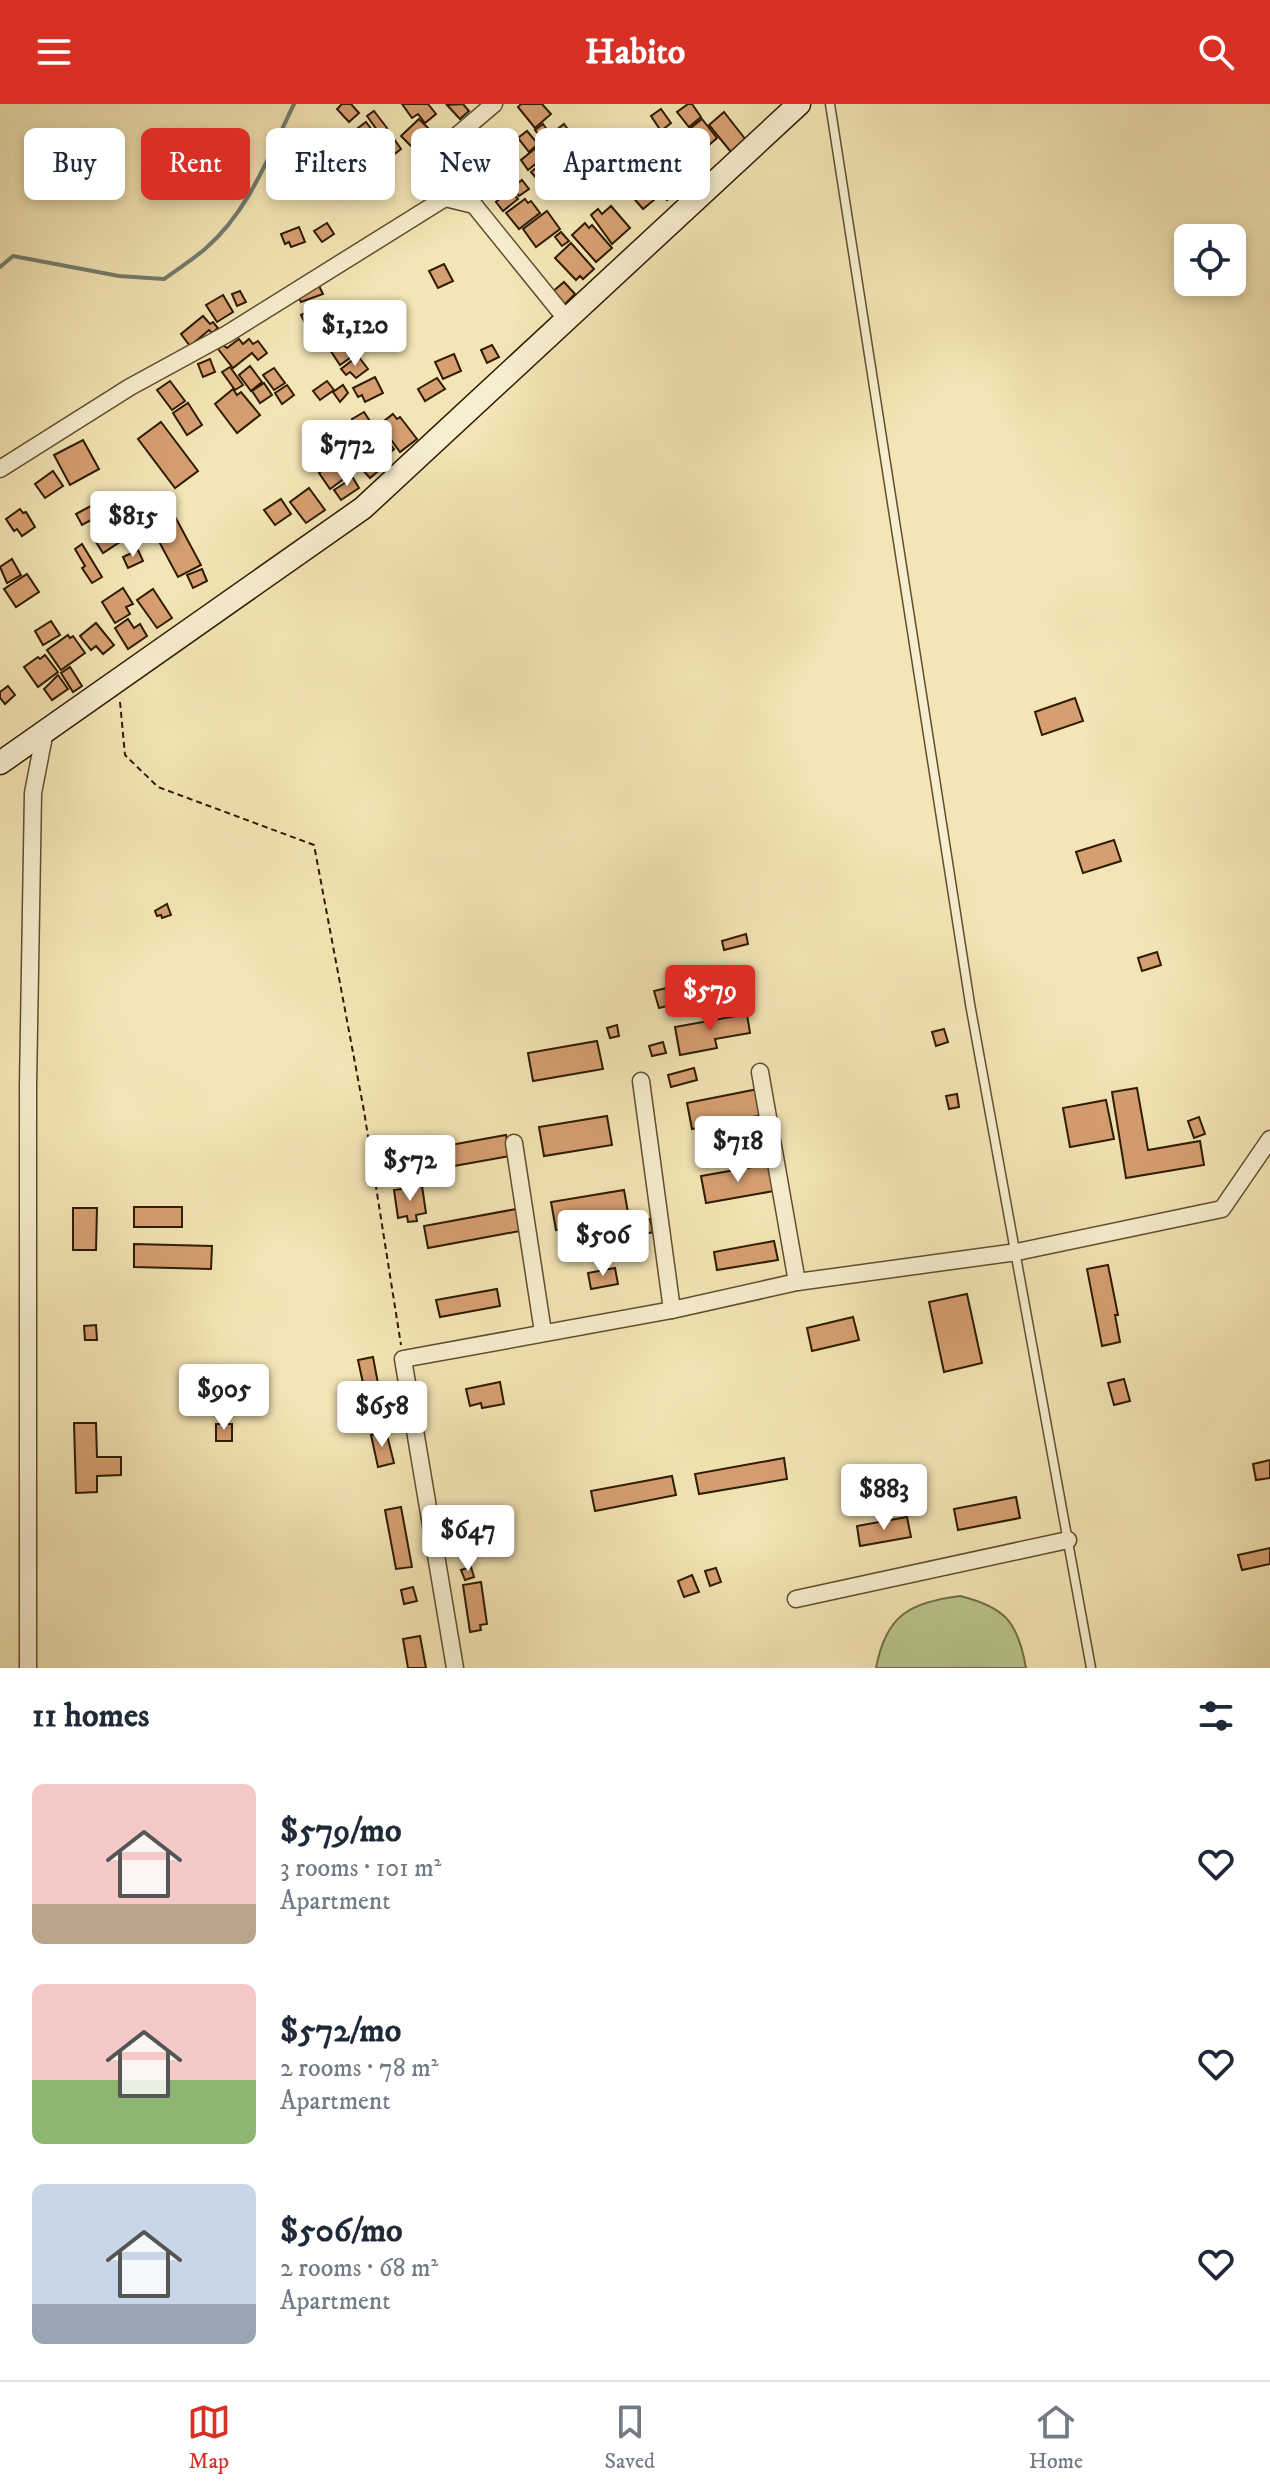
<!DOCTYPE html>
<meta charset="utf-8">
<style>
body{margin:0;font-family:"IM FELL DW Pica",serif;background:#f6f6f7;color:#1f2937;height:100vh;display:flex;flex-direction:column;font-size:30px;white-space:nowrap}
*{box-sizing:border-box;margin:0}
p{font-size:26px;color:#747a83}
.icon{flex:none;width:44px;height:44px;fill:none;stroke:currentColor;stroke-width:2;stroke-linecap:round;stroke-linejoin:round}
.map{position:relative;height:1564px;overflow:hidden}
.panel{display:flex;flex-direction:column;background:#fff;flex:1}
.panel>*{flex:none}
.top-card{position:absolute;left:24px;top:24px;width:800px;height:72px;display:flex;gap:16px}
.controls{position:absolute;left:1174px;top:120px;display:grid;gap:16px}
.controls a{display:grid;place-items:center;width:72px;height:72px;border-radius:12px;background:#fff;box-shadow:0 4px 12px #0003;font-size:40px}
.price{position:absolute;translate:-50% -68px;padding:0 18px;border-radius:8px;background:#fff;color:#222;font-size:26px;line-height:52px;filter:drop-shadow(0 2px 4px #0008)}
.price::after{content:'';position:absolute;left:50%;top:48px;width:24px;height:18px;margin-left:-12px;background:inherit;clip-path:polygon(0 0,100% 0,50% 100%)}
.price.selected{background:#d93025;color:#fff}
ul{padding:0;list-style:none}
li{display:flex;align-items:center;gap:24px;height:200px;padding:0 32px}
li span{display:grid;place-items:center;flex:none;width:224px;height:160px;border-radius:12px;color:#555}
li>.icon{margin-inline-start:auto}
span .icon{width:96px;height:96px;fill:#fffc;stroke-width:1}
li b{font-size:34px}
h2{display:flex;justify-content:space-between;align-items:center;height:96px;padding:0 32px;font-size:34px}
.tag{padding:0 28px;border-radius:12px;background:#fff;box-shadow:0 4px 12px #0003;font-size:28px;line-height:72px}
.tag.selected{background:#d93025;color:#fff}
header{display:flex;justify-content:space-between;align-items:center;height:104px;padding:0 32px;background:#d93025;color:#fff;font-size:36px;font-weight:800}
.tab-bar{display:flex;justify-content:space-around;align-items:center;height:112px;border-top:2px solid #e0e1e3;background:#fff;font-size:22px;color:#747a83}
.tab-bar a{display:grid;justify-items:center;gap:4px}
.tab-bar .selected{color:#d93025}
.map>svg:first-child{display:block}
.green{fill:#bac58e;stroke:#747047;stroke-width:2}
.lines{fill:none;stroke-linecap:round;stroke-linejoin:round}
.stream{stroke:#737c6f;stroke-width:4}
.building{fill:#d69f72;stroke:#2f1b00;stroke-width:2}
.lane-casing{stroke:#604e2d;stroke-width:11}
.street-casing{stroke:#604e2d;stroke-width:19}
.secondary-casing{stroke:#2f1b00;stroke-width:25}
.path{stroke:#2f1b00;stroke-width:2;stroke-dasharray:6 4;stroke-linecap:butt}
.lane{stroke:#f7eecf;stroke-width:8}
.street{stroke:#f7eecf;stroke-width:16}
.secondary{stroke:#f7eecf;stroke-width:22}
</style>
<header><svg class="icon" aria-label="menu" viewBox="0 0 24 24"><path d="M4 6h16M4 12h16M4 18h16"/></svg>Habito<svg class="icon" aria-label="search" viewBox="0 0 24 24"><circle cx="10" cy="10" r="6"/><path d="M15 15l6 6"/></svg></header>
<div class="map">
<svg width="1270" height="1564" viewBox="0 0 1270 1564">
<rect width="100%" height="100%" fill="#f3e5b5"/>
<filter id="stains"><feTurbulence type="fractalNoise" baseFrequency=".0025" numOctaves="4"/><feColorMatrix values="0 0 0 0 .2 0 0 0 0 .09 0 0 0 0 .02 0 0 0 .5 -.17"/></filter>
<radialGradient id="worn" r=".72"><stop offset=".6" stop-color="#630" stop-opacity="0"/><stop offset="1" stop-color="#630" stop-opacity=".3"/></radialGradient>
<!-- green -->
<path class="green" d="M 960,1492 C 1005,1503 1018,1518 1026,1564 L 876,1564 C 886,1511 909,1499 960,1492 Z"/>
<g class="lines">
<!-- stream -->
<path class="stream" d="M 0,163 L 13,152 L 119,172 L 164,175 C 178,165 192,156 205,145 C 249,107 269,51 294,0"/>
</g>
<!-- building -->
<g class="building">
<polygon points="342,0 351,0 359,9 349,18 337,5"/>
<polygon points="402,0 428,0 436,10 425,19 418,10 412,14"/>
<polygon points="463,0 469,7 460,15 447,1"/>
<polygon points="521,0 542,0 551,10 535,24 518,3"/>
<polygon points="688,0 692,0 701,13 689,23 677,8"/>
<polygon points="661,5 671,19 661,27 651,12"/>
<polygon points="374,7 387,24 380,30 367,12"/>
<polygon points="724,8 746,36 731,48 709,21"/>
<polygon points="419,15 436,32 418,49 401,32"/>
<polygon points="702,15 717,34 703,46 687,27"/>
<polygon points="366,18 372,26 364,32 358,24"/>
<polygon points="543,20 550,30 542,35 535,26"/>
<polygon points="564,20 570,28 556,38 550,31"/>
<polygon points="527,27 538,40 529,48 518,34"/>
<polygon points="661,29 672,42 654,58 643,45"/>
<polygon points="504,31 514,45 499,57 488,43"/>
<polygon points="392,32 401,45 392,52 385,43 389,40 386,37"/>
<polygon points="537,43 544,53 528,66 521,56"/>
<polygon points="611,45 621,54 608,66 599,57"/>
<polygon points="674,49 681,57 669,68 662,60"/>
<polygon points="337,55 351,70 342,79 331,68 335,65 331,61"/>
<polygon points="372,56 384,69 372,81 359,69"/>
<polygon points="543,58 549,65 537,75 531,68"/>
<polygon points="636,63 660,91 643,105 619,77"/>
<polygon points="495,64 501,74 492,79 486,69"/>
<polygon points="668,75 678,87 667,96 657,85"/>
<polygon points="522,76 529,85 519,92 512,84"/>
<polygon points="510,86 518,95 503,107 496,98"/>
<polygon points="525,95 528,99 531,97 540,109 519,125 506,109"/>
<polygon points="611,102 630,124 612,140 591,111 598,105 602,110"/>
<polygon points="547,107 560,125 536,143 523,125"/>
<polygon points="327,119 334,130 322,138 314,127"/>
<polygon points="585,119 589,124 592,121 612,144 596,158 572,131"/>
<polygon points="299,123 305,138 291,143 289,138 285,140 281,130"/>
<polygon points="561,128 569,137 562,142 555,133"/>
<polygon points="571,139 594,165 583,175 580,172 576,176 555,154"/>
<polygon points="444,160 453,177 438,184 429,167"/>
<polygon points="564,178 575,190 563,202 551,189"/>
<polygon points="318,180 323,190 301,198 297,190"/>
<polygon points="240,187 246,198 237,202 232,190"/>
<polygon points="223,191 233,208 217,218 206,201"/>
<polygon points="325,199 334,217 310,229 301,211"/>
<polygon points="203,212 210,220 213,218 218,224 212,229 209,226 190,242 181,230"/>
<polygon points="239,235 243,240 249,235 253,240 258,237 267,249 258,256 252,249 233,264 218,245 223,241 227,244"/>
<polygon points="344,236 354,251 340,261 330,246"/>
<polygon points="492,241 499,253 487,259 481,246"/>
<polygon points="454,250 461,267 443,275 435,258"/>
<polygon points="358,252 368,265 356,274 350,268 346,271 341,265"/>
<polygon points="210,255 215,268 203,273 198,260"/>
<polygon points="250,262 262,278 251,287 239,271"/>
<polygon points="230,263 243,281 235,286 222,268"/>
<polygon points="274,264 285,279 274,286 263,271"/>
<polygon points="375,273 383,289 365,298 362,291 358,293 353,284"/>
<polygon points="437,274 445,285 425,297 418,285"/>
<polygon points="170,277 185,297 172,306 157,286"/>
<polygon points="327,277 334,286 320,296 313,287"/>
<polygon points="264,279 272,291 260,299 252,287"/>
<polygon points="287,281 294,291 282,300 275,289"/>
<polygon points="343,281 348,289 340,298 333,288"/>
<polygon points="233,285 237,291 241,288 260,311 237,329 215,300"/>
<polygon points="188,299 202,321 187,331 173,309"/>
<polygon points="364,308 373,322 361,330 352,315"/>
<polygon points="393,310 397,315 400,313 417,335 400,348 384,326 388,322 384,317"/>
<polygon points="161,318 198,367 175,384 138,335"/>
<polygon points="316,320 327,335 320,339 310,325"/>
<polygon points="353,323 358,331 349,337 343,330"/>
<polygon points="381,328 394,345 380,357 367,340"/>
<polygon points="83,336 99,365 70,381 54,351"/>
<polygon points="366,344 383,363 370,374 353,355"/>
<polygon points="334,358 345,374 330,385 319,369"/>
<polygon points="53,367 63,382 45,394 35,380"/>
<polygon points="350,369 359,384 341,396 334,386 348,377 345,371"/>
<polygon points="309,384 325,406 306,419 290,398"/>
<polygon points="111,391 117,402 82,421 76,410"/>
<polygon points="281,395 291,410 275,421 264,406"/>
<polygon points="20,405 23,409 26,408 35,423 22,432 17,425 14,427 6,415"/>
<polygon points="172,407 201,461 178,473 149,419"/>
<polygon points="125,419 132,430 103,449 96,438"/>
<polygon points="82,440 102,473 92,479 82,464 85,462 75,445"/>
<polygon points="138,446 143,457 128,464 123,453"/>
<polygon points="12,455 21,471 7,479 0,463"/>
<polygon points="202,465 207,477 193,484 187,471"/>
<polygon points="27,470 39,488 16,503 4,485"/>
<polygon points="123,484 133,500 126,503 130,510 115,519 102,498"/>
<polygon points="153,485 172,514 157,524 137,496"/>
<polygon points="128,515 134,524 140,520 147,532 128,545 115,524"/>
<polygon points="51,517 60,531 43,541 35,527"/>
<polygon points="96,519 114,541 103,550 96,542 91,546 80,532"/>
<polygon points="68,531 70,534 73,532 85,549 61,566 47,546"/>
<polygon points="45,551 58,568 38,583 24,563 38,553 40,555"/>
<polygon points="70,563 82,582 73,588 61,569"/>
<polygon points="58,571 68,585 52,596 44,585"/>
<polygon points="8,582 15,591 5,600 0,594 0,588"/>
<polygon points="1075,594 1083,617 1042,631 1035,608"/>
<polygon points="1114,736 1121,757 1083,769 1076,748"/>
<polygon points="167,800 171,811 162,814 161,811 157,812 155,807"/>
<polygon points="746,830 748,840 724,846 722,837"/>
<polygon points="1157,848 1161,861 1142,867 1138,854"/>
<polygon points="671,883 672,886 679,884 682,895 674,897 675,900 659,904 654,887"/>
<polygon points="747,910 750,929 715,935 717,944 680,951 675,923"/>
<polygon points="617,921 619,932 610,934 607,924"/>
<polygon points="944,925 948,938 936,942 932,928"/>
<polygon points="597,937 603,965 533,977 528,949"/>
<polygon points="663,938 666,949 652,952 649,942"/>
<polygon points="694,964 697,976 671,983 668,971"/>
<polygon points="1137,984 1148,1046 1200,1037 1204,1061 1126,1074 1112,988"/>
<polygon points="758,985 763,1011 692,1025 687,999"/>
<polygon points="957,990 959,1003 949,1005 946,992"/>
<polygon points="1106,996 1114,1035 1070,1043 1063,1004"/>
<polygon points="607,1012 612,1041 544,1052 539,1023"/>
<polygon points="1199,1013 1205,1030 1194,1034 1188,1017"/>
<polygon points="506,1031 510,1052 409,1070 406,1049"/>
<polygon points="769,1060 774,1087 706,1099 701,1072"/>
<polygon points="422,1082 426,1109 416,1111 417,1117 408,1118 407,1112 398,1114 394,1086"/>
<polygon points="624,1086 629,1114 556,1126 551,1098"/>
<rect x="134" y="1103" width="48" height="20"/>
<polygon points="73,1104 97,1104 96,1146 73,1146"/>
<polygon points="516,1105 520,1127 428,1144 424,1122"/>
<polygon points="650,1115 653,1128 642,1131 639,1117"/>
<polygon points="774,1137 778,1156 717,1166 714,1148"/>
<polygon points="134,1140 212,1142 211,1165 134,1163"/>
<polygon points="1108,1161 1118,1211 1115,1211 1120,1238 1102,1242 1087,1165"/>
<polygon points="615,1164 618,1180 591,1185 588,1169"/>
<polygon points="497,1185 500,1202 440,1213 436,1196"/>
<polygon points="967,1190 982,1259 944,1268 929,1198"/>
<polygon points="853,1213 859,1236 812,1247 807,1224"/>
<polygon points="96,1221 97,1236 85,1236 84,1222"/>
<polygon points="373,1253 380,1290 366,1293 358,1256"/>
<polygon points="1124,1275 1130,1297 1114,1301 1108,1279"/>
<polygon points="500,1278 504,1300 482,1304 481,1299 470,1302 466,1285"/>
<polygon points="221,1284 235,1284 236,1299 221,1299"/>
<polygon points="74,1319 96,1319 97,1353 121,1353 121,1371 97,1372 97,1388 76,1389"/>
<rect x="216" y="1320" width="16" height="17"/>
<polygon points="386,1327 394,1359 378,1363 371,1331"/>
<polygon points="784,1354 787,1375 699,1390 695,1370"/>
<polygon points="1270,1356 1270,1374 1256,1376 1253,1360"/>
<polygon points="672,1372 676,1391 595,1407 591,1387"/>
<polygon points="1016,1393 1020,1414 958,1426 954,1405"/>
<polygon points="401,1403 412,1463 396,1465 385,1406"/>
<polygon points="907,1413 911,1433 860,1442 857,1422"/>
<polygon points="1270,1444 1270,1460 1242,1466 1238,1451"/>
<polygon points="471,1463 474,1473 465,1476 461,1466"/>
<polygon points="716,1464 721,1478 710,1482 705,1467"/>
<polygon points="692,1471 699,1488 684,1493 678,1477"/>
<polygon points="481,1478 487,1520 480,1521 481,1526 470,1528 463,1481"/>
<polygon points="413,1483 417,1497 404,1500 401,1486"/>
<polygon points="420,1532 426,1564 408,1564 403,1535"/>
</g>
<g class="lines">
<!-- lane casing -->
<g class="lane-casing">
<polyline id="lane" points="830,0 970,900 1091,1564"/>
</g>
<!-- street casing -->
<g class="street-casing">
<g id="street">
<polyline points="445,94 429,69 429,60 440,46 494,0"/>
<polyline points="0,365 130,283 227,230 445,94 474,101 567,216"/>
<polyline points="760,968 797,1178"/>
<polyline points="641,977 672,1206"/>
<polyline points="514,1039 543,1228"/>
<polyline points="796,1495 1068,1436"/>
<polyline points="28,1564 28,982 33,689 45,627"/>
<polyline points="455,1564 403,1255 672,1206 797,1178 1017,1148 1222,1105 1270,1035"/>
</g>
</g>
<!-- secondary casing -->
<g class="secondary-casing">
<polyline id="secondary" points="0,659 363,404 799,0"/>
</g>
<!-- path -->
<polyline class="path" points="120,598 125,651 158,683 314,741 364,1007 401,1241"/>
<!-- lane -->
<use href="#lane" class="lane"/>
<!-- street -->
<use href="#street" class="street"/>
<!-- secondary -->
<use href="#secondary" class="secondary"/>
</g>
<rect width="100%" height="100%" filter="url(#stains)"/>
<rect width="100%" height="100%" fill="url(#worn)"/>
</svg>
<div class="controls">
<a><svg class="icon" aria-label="locate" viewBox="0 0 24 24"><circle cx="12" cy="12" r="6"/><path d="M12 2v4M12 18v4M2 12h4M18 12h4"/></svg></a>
</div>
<b class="price" style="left:355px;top:264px">$1,120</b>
<b class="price" style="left:347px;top:384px">$772</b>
<b class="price" style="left:133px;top:455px">$815</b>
<b class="price selected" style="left:710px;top:929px">$579</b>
<b class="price" style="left:738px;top:1080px">$718</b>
<b class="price" style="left:410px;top:1099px">$572</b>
<b class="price" style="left:603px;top:1174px">$506</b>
<b class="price" style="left:224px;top:1328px">$905</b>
<b class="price" style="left:382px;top:1345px">$658</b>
<b class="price" style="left:884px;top:1428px">$883</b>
<b class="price" style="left:468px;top:1469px">$647</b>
<div class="top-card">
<a class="tag">Buy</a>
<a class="tag selected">Rent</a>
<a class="tag">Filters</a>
<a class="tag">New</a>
<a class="tag">Apartment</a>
</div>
</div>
<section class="panel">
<h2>11 homes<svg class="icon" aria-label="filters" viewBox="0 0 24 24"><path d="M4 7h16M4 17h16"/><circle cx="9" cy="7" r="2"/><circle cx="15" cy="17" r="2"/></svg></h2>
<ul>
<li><span style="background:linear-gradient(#f6c9c9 75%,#b9a48a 0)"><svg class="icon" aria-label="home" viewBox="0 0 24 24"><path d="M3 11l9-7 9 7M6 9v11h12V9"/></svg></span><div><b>$579/mo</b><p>3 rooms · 101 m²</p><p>Apartment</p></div><svg class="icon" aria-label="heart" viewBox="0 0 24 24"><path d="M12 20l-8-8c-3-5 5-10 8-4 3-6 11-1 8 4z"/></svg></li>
<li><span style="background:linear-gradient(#f6c9c9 60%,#8fb573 0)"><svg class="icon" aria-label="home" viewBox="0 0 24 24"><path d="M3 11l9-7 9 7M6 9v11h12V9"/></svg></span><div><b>$572/mo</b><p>2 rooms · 78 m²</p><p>Apartment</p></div><svg class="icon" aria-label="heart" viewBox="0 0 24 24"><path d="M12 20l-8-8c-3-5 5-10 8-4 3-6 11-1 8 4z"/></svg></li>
<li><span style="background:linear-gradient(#c9d6e8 75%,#9aa5b1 0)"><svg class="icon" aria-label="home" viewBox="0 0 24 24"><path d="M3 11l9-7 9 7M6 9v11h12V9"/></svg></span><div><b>$506/mo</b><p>2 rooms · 68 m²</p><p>Apartment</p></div><svg class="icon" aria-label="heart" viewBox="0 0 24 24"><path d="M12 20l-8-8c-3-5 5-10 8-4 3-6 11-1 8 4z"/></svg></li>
</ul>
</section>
<nav class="tab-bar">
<a class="selected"><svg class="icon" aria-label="map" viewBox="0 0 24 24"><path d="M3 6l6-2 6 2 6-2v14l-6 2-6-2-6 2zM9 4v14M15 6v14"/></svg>Map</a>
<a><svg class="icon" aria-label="saved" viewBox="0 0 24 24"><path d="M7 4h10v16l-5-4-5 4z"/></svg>Saved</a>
<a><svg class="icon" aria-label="home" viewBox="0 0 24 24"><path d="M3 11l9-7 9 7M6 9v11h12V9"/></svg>Home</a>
</nav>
